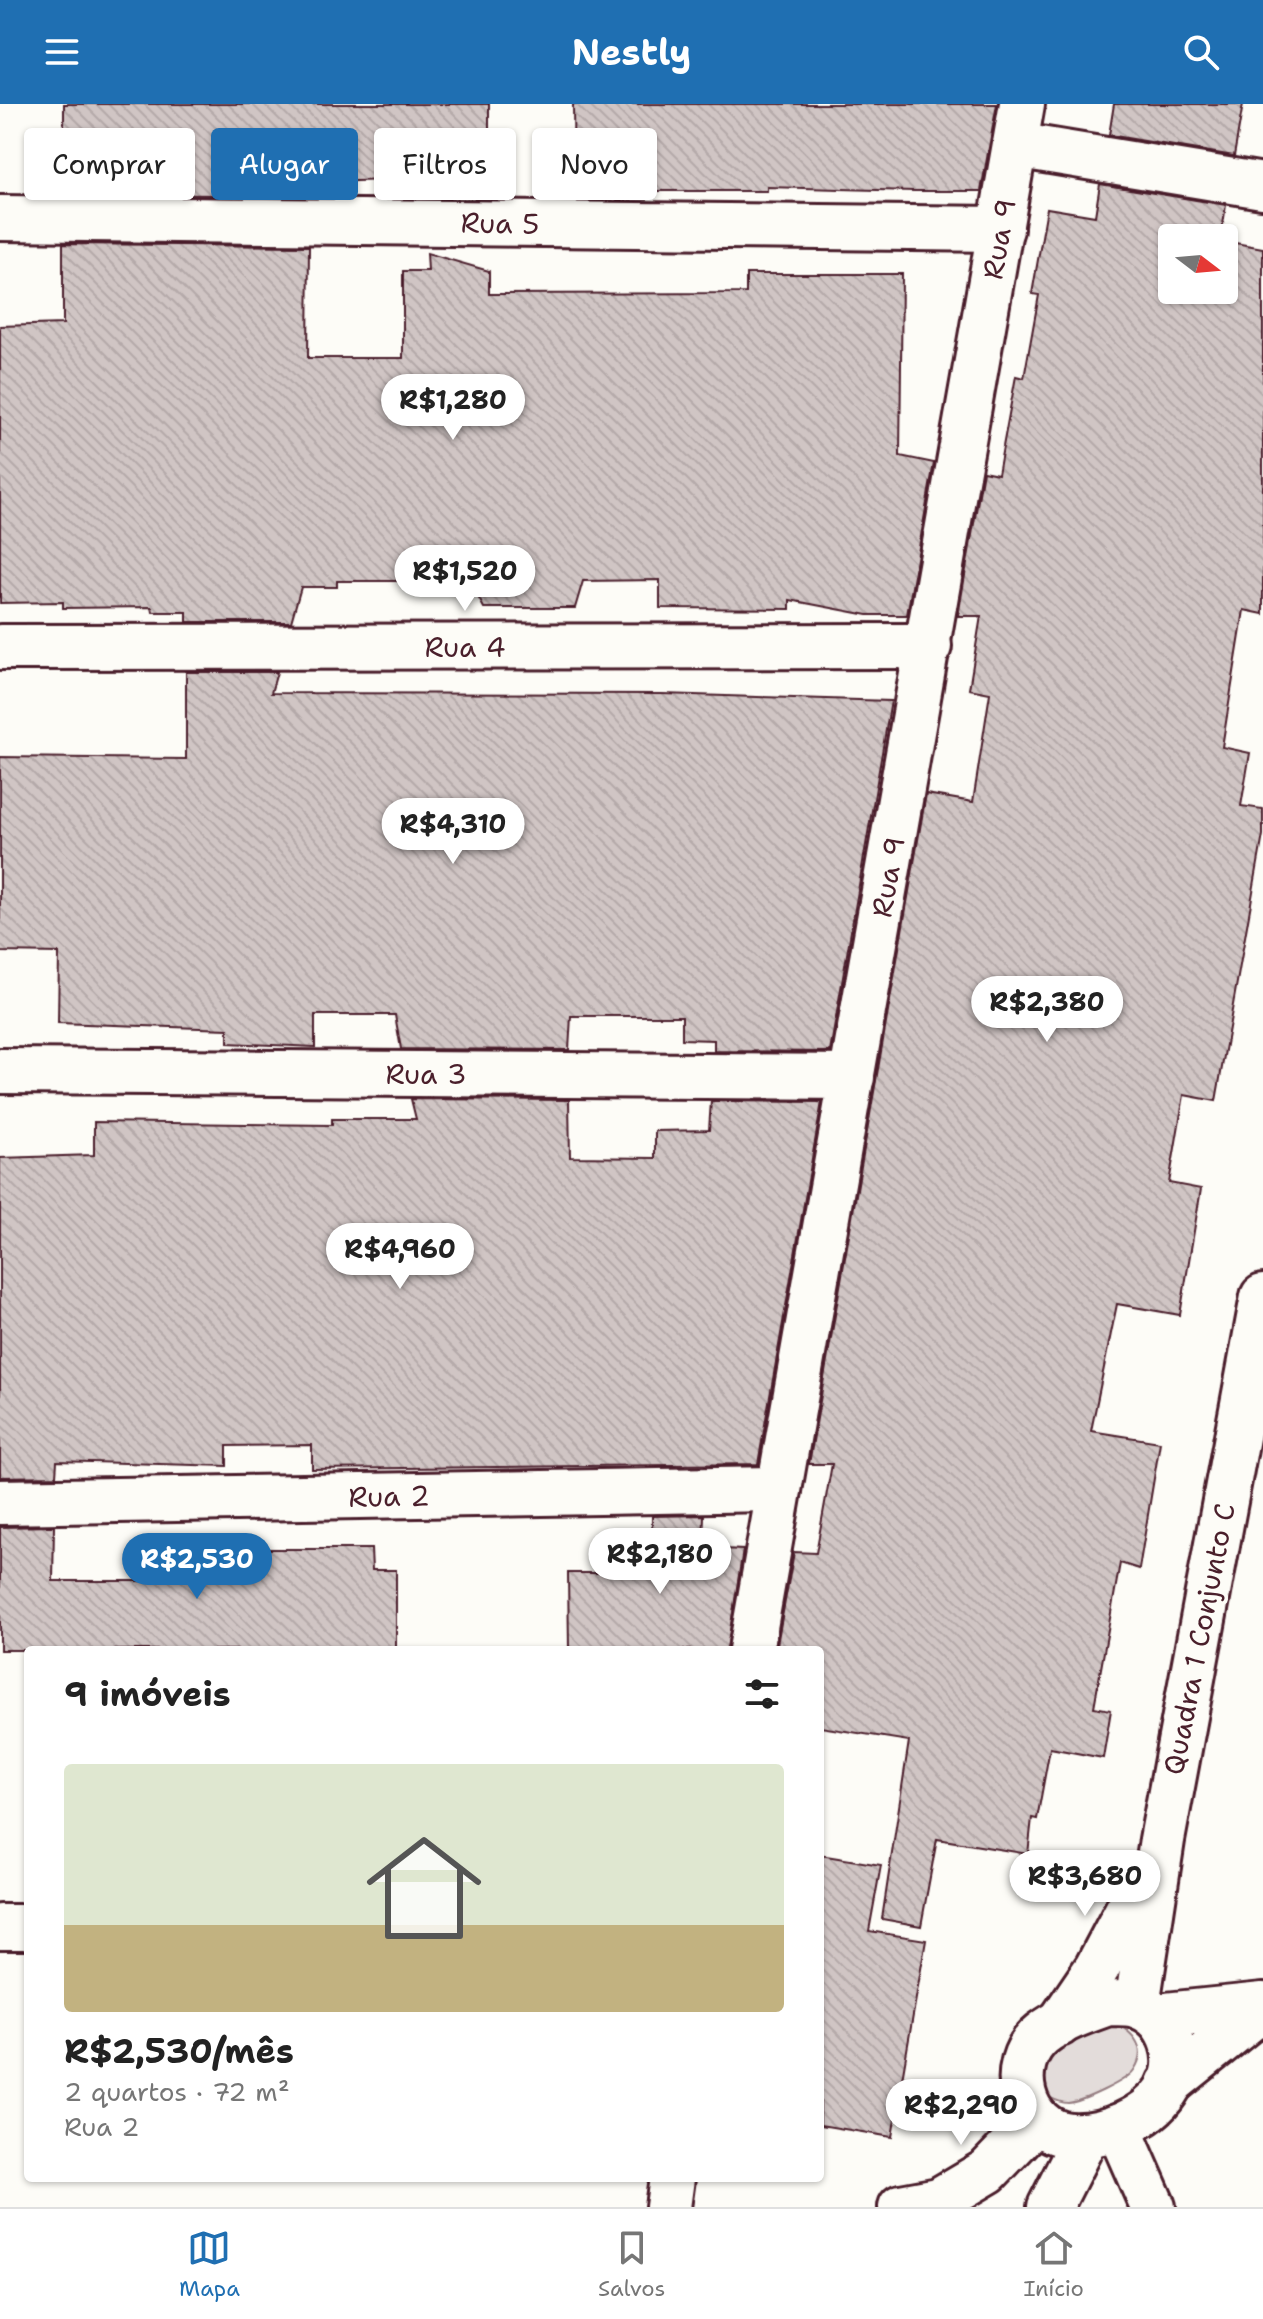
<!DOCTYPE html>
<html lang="pt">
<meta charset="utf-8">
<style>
body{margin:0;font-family:"Shantell Sans",sans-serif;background:#f2f2f2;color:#222;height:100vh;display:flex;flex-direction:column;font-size:30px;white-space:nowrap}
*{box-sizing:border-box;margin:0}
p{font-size:26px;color:#767676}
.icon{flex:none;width:44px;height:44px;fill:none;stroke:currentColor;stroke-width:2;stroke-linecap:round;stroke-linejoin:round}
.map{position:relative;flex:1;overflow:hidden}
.side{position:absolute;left:24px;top:1542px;width:800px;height:536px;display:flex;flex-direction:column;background:#fff;border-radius:8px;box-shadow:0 2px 6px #0004}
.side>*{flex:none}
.hud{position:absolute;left:24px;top:24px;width:800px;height:72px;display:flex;gap:16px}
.needle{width:52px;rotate:106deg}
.fabs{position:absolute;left:1158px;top:120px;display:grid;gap:16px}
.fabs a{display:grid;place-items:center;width:80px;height:80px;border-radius:8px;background:#fff;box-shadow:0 2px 6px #0004;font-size:40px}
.price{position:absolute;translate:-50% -68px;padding:0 18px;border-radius:28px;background:#fff;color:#222;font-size:26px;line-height:52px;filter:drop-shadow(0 2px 4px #0008)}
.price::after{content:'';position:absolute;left:50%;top:48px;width:24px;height:18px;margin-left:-12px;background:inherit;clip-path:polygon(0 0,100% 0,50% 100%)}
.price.current{background:#1f6fb2;color:#fff}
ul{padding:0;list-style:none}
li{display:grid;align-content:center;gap:16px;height:424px;padding:0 40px}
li+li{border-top:2px solid #e0e0e0}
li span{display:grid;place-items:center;height:248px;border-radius:8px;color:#555}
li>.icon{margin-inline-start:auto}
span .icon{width:144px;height:144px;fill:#fffc;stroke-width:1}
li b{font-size:34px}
h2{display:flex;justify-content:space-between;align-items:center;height:96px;padding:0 40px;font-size:34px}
.pill{padding:0 28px;border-radius:8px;background:#fff;box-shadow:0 2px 6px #0004;font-size:28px;line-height:72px}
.pill.current{background:#1f6fb2;color:#fff}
header{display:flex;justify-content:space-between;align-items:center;height:104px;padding:0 40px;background:#1f6fb2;color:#fff;font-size:36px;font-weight:700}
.tabs{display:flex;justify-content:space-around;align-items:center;height:112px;border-top:2px solid #e0e0e0;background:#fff;font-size:22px;color:#767676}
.tabs a{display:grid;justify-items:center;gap:4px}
.tabs .current{color:#1f6fb2}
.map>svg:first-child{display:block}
.grass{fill:#e3dcda;stroke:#967e82;stroke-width:2}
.building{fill:url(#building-back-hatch);stroke:#4a1f2b;stroke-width:2}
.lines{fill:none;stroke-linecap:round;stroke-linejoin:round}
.minor-casing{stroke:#4a1f2b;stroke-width:50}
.minor{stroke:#fdfcf7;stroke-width:44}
.labels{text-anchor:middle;stroke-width:7;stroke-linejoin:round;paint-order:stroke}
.street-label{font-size:28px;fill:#4a1f2b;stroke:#fdfcf7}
</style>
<header><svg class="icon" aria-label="menu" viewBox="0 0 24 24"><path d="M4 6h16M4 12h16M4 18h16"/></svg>Nestly<svg class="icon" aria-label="search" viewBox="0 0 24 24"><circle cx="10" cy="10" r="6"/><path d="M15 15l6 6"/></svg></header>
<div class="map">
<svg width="1263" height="2103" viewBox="0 0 1263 2103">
<defs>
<pattern id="building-back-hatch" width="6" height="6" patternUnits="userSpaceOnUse" patternTransform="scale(2)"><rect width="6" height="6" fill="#d0c5c4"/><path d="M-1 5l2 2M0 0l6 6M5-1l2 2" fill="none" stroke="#b4a9a9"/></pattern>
</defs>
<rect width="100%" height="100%" fill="#fdfcf7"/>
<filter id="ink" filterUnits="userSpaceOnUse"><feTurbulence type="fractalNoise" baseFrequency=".0125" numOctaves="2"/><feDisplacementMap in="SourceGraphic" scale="16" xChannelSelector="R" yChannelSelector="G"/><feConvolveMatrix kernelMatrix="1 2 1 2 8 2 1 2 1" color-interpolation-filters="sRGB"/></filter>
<g filter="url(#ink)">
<!-- grass -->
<path class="grass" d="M 1106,1918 C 1129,1921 1150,1943 1134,1966 C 1127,1977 1081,1998 1068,1999 C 1059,1999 1053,1995 1045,1991 L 1039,1955 Z"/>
<!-- building -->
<g class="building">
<polygon points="64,0 489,0 489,84 423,84 423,75 323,78 321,84 210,84 226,91 64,90"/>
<polygon points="573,0 997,0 981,87 914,87 767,83 767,87 574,87"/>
<polygon points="1114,0 1243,0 1234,52 1109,31"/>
<polygon points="1100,80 1226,101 1221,134 1172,134 1172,186 1224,186 1224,137 1263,144 1263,510 1244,506 1222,643 1250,649 1241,702 1263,705 1263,731 1216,997 1184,991 1169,1079 1201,1085 1180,1211 1117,1200 1091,1327 1160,1338 1139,1465 1120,1459 1094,1603 1111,1606 1103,1654 1050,1644 1037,1715 1032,1714 1028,1750 937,1735 921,1822 882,1815 909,1637 820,1623 820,1546 776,1546 794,1448 816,1449 832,1360 809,1360 926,690 973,698 990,589 969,585 981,512 958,512 983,367 998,370 1016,272 1024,274 1039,191 1032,190 1047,104 1095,112"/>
<polygon points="63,140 309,142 308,254 403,254 403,167 428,167 427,149 489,167 489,190 746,189 746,170 902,170 900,352 934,359 907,511 868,511 790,496 790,505 660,504 660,476 583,477 575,504 484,504 476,489 450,490 450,477 337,477 337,483 301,483 291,518 187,518 187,508 153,508 152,503 63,504 63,498 0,499 0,222 63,220"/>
<polygon points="186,568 277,568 271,589 662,590 891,597 830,948 714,947 714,936 682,935 682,912 571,912 569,946 401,945 395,911 315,911 315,943 228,939 228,925 58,919 59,849 0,848 0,653 186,655"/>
<polygon points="411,995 569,996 570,1053 655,1054 655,1027 709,1026 711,997 822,998 758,1360 312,1365 312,1341 227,1342 227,1362 57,1357 56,1372 0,1373 0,1054 94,1051 94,1018 332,1021 332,1015 416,1015"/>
<polygon points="704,1411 703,1444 743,1446 727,1546 569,1546 568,1469 652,1469 652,1412"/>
<polygon points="54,1422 53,1477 141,1477 141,1445 371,1445 372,1466 396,1466 396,1546 0,1546 0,1423"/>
<polygon points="820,1751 881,1761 869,1827 926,1836 892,2033 820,2021"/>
</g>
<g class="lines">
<!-- minor casing -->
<g class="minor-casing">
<g id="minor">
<polyline points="1015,41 1263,82"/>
<polyline points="0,114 1001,125"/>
<polyline points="0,543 929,542"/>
<polyline points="0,967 852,973"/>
<polyline points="0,1398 779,1385"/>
<polyline points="751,1546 1022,0"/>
<polyline points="0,1823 28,1823"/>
<path d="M 1108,1899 C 1117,1900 1129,1898 1138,1902 C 1171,1913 1186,1959 1166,1987 C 1147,2016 1103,2033 1070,2031 C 1021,2027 1005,1960 1042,1930 C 1061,1915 1086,1907 1108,1899 Z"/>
<polyline points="1137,1901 1162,1736 1263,1193"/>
<polyline points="1156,1912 1263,1901"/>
<polyline points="1059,1920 1097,1864 1146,1771"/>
<polyline points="1169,1980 1263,1904"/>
<polyline points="1118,2023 1153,2103"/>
<polyline points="668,2103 672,2074"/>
<polyline points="901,2103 939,2096 988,2067 1037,2016"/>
<polyline points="1050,2103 1086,2032"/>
</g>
</g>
<!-- minor -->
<use href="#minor" class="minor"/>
</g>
</g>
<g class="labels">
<!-- street labels -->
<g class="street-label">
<text transform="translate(500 119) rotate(1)" y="10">Rua 5</text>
<text transform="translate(999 135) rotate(-80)" y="10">Rua 9</text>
<text x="465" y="553">Rua 4</text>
<text transform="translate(888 773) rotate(-80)" y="10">Rua 9</text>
<text x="426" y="980">Rua 3</text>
<text transform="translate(389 1392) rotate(-1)" y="10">Rua 2</text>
<text transform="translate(1199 1535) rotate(-79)" y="10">Quadra 1 Conjunto C</text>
</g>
</g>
</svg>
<div class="fabs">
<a><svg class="needle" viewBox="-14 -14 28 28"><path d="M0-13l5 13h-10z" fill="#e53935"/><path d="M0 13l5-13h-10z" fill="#767676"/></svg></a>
</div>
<b class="price" style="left:453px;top:338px">R$1,280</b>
<b class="price" style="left:465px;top:509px">R$1,520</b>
<b class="price" style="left:453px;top:762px">R$4,310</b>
<b class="price" style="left:1047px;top:940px">R$2,380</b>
<b class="price" style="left:400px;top:1187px">R$4,960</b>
<b class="price" style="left:660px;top:1492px">R$2,180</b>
<b class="price current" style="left:197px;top:1497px">R$2,530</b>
<b class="price" style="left:1085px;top:1814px">R$3,680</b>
<b class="price" style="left:961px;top:2043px">R$2,290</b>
<div class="hud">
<a class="pill">Comprar</a>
<a class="pill current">Alugar</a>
<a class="pill">Filtros</a>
<a class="pill">Novo</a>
</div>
<section class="side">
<h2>9 imóveis<svg class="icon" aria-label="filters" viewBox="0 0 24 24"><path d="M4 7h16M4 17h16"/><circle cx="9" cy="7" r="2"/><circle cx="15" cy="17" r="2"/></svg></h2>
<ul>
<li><span style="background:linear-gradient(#dfe7d0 65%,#c2b280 0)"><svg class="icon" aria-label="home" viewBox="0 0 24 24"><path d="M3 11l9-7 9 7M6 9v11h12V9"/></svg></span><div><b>R$2,530/mês</b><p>2 quartos · 72 m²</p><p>Rua 2</p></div></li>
</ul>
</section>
</div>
<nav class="tabs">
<a class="current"><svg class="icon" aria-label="map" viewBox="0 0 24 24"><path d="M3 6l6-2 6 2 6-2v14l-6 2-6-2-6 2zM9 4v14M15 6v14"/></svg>Mapa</a>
<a><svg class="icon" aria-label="saved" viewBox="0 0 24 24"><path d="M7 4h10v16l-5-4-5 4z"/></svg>Salvos</a>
<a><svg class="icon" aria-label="home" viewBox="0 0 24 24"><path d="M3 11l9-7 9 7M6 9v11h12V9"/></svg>Início</a>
</nav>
